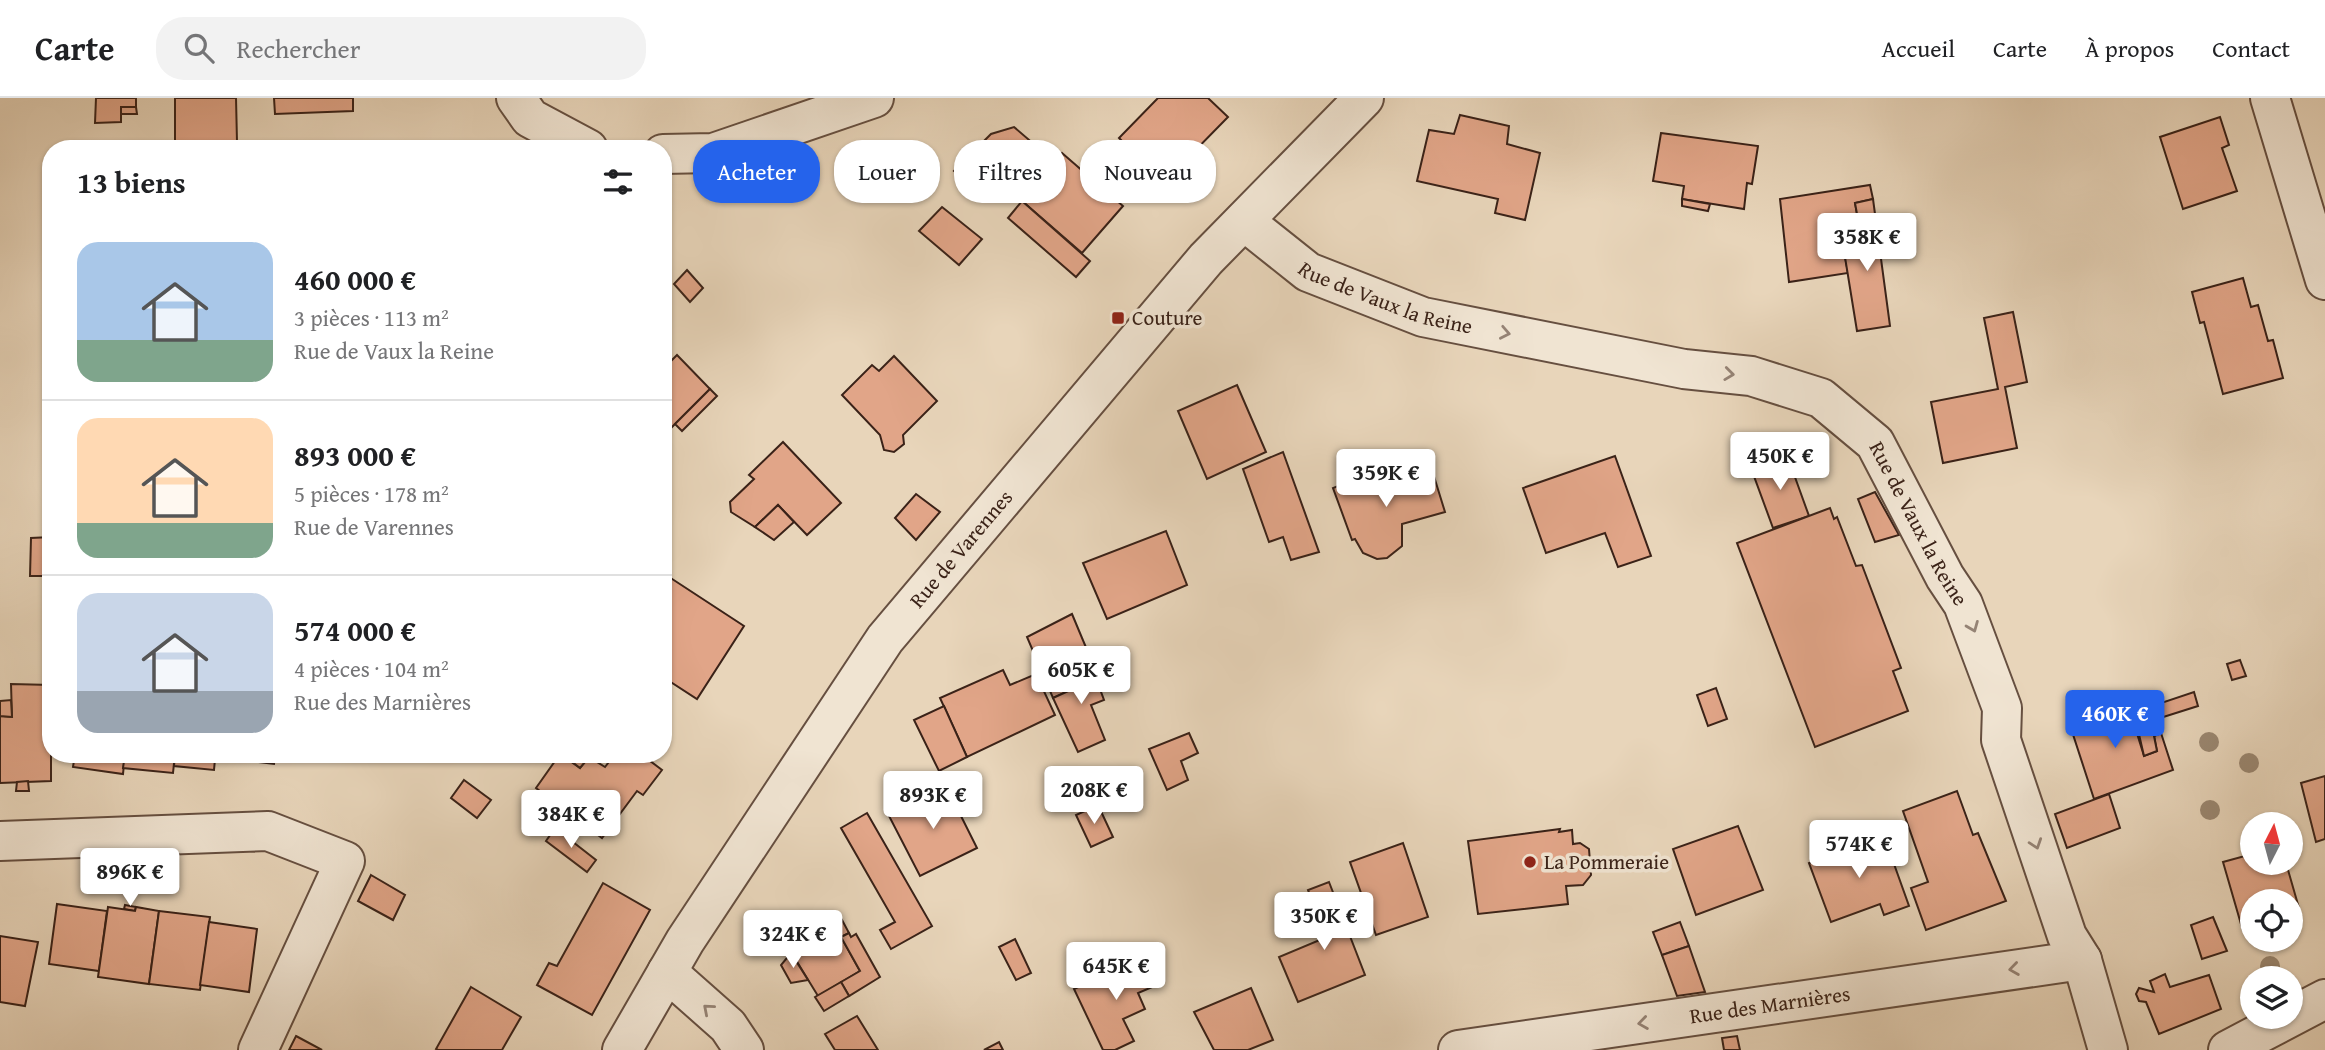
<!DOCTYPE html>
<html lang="fr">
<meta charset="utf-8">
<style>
body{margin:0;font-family:"Gentium Book Plus",serif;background:#f2f2f2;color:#202124;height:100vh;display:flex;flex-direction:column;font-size:26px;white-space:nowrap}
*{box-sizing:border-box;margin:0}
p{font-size:23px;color:#757577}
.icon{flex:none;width:38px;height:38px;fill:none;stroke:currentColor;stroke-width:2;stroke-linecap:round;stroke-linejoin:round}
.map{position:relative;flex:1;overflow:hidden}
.drawer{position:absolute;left:42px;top:42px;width:630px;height:623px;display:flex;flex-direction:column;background:#fff;border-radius:28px;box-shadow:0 2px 5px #0004}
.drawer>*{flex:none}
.top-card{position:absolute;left:693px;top:42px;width:665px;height:63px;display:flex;gap:14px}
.needle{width:46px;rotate:6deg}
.fabs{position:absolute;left:2240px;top:714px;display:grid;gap:14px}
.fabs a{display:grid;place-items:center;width:63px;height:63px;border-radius:50%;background:#fff;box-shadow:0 2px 5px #0004;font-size:35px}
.price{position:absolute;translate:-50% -60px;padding:0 16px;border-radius:7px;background:#fff;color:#222;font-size:23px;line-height:46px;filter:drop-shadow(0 2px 4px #0008)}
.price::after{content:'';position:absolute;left:50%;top:42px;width:21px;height:16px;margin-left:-10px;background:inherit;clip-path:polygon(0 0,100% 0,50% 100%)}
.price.selected{background:#2563eb;color:#fff}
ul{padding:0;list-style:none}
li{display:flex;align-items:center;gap:21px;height:175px;padding:0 35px}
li+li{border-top:2px solid #e0e0e0}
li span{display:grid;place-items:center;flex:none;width:196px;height:140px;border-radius:21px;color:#555}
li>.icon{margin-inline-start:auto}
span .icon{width:84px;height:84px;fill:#fffc;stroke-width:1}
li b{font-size:30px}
h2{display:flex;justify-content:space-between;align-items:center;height:84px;padding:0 35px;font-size:30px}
.pill{padding:0 24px;border-radius:28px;background:#fff;box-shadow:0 2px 5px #0004;font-size:24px;line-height:63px}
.pill.selected{background:#2563eb;color:#fff}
header{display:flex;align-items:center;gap:42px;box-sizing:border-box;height:98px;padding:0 35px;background:#fff;border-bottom:2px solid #e0e0e0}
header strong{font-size:33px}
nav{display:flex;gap:38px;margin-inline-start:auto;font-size:24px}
.search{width:490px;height:63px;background:#f2f2f2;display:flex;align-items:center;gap:18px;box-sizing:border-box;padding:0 24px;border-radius:28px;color:#757577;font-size:26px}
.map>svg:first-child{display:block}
.building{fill:#e1a588;stroke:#3a2218;stroke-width:2}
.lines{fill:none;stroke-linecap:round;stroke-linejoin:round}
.minor-casing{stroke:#664f40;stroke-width:42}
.tertiary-casing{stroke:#664f40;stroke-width:42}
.minor{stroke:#f0e4d2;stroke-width:38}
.tertiary{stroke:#f0e4d2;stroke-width:38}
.tree{fill:#9a8771}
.oneway{stroke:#958375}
.poi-dot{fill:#8f2418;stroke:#f0e4d2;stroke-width:2.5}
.labels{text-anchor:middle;stroke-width:7;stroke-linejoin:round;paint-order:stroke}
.street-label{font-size:21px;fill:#3a2218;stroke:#f0e4d2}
.poi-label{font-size:21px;fill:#3a2218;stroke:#f0e4d2;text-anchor:start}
</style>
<header>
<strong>Carte</strong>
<div class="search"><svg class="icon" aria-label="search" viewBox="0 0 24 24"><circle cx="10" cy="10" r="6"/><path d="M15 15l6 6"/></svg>Rechercher</div>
<nav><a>Accueil</a><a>Carte</a><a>À propos</a><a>Contact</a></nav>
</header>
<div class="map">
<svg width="2325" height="952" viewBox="0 0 2325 952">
<rect width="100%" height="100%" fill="#e8d5ba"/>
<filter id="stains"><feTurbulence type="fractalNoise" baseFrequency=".00286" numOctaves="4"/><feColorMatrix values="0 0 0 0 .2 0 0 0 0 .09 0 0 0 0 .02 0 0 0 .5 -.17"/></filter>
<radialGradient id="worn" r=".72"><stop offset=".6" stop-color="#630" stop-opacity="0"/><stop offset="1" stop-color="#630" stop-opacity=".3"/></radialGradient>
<!-- building -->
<g class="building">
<polygon points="96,0 136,0 136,9 121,9 121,24 95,25"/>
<polygon points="175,0 236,0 237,44 175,45"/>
<polygon points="274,0 353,0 353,13 275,16"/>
<polygon points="1158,0 1208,0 1228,19 1179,69 1176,65 1160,81 1119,40"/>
<polygon points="121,9 136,9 137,16 121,16"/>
<polygon points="1460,17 1509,28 1507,46 1540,55 1525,122 1495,115 1498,101 1417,83 1429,32 1454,36"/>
<polygon points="2220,19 2229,47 2222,50 2237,93 2183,111 2160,39"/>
<polygon points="1014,29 1035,47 984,99 954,73 991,36"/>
<polygon points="1661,35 1758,48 1752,86 1747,85 1744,111 1682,101 1684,88 1653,83"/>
<polygon points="1062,55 1123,108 1082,155 1021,102"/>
<polygon points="1870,87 1873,101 1855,105 1863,149 1844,153 1848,175 1789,184 1780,101"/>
<polygon points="1682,101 1710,106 1708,113 1682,108"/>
<polygon points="1873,101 1890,228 1857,233 1844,153 1863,149 1855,105"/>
<polygon points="1022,103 1090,163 1076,179 1008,120"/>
<polygon points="942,109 982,141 959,167 919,133"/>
<polygon points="687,172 703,190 690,204 674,186"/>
<polygon points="2243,180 2251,209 2258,207 2268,243 2273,242 2283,280 2223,296 2204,224 2200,225 2192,194"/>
<polygon points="2013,214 2027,284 2005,289 2017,350 1943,365 1931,304 1998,291 1984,220"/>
<polygon points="677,257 710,291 663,338 663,271"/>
<polygon points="894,258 937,303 903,337 904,346 894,354 884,352 880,337 842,297 872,267 879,273"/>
<polygon points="1237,287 1266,354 1207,381 1178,313"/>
<polygon points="710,291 717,298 682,333 675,326"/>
<polygon points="783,344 841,405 807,437 778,407 755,429 731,414 730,404 754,381 749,377"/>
<polygon points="1283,354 1319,454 1291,462 1283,439 1269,444 1243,371"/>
<polygon points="1787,357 1809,418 1773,430 1751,370"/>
<polygon points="1615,358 1651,458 1618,469 1605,435 1546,455 1523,390"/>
<polygon points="1432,372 1445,414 1402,426 1402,448 1387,460 1377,461 1363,455 1355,441 1352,442 1333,390 1372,375 1380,384 1389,384"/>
<polygon points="1875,394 1899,437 1875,444 1858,401"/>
<polygon points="916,396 940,414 916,442 895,420"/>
<polygon points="778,407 794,424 774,442 755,429"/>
<polygon points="1830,410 1834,421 1837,419 1856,468 1862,467 1901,570 1893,573 1908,613 1815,649 1737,445"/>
<polygon points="1166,433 1187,487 1107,521 1083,465"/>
<polygon points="51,439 51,478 30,478 31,440"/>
<polygon points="663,475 744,528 697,601 663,579"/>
<polygon points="1072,516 1090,559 1066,569 1075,590 1053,600 1027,539"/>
<polygon points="1088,559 1104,602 1091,607 1105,642 1078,654 1053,600 1075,590 1066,569"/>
<polygon points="2240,562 2246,578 2232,582 2227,566"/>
<polygon points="1003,572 1010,587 1036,576 1055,617 967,659 940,600"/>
<polygon points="11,586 51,587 51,683 0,685 0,618 12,619"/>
<polygon points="1716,590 1727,621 1708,628 1697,597"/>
<polygon points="2194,594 2198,608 2157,621 2152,608"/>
<polygon points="2126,600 2144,658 2157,653 2154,638 2161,635 2173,672 2094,701 2068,621"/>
<polygon points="11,602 12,619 0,618 0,603"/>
<polygon points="944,608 967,659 939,673 914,622"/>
<polygon points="2158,627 2161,635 2154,638 2157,653 2144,658 2138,632"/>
<polygon points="1189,635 1198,655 1181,663 1188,682 1167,692 1149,651"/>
<polygon points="75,656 125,656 123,676 73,669"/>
<polygon points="125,656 175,656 173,675 123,670"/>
<polygon points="175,656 225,656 224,662 215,661 214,672 174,668"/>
<polygon points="234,656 275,656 274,666 234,661"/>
<polygon points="275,656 317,656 315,664 275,659"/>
<polygon points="325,656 371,656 370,663"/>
<polygon points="560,656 580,670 589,659 605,669 615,656 641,656 662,672 643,697 637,693 602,740 536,690"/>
<polygon points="562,656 585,656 589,659 580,670"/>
<polygon points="2325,678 2325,741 2316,744 2301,685"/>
<polygon points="464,682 491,702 477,720 451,700"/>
<polygon points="28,683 29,693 16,693 17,684"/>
<polygon points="946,688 977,750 920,778 888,716"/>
<polygon points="1957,693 1973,737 1978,735 2006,803 1926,832 1911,790 1928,784 1903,713"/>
<polygon points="2109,696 2120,730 2067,750 2055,716"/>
<polygon points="1098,707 1113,739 1091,749 1076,717"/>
<polygon points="867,715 932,828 891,851 880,832 895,824 841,730"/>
<polygon points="1738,728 1763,792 1696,817 1673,751"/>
<polygon points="555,730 596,762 587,774 546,743"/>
<polygon points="1560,731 1559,734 1572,732 1573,746 1580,745 1589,751 1591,777 1583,787 1566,788 1568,806 1478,816 1468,743"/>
<polygon points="1884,738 1909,808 1884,817 1880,806 1831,824 1809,765"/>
<polygon points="1403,745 1428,819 1376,837 1350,764"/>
<polygon points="2252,756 2252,765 2286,765 2301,817 2291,820 2291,803 2252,803 2252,831 2243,833 2223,764"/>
<polygon points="371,777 405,797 393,822 358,803"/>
<polygon points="1329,784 1365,877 1298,904 1279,859 1327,839 1308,792"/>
<polygon points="603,785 650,812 592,917 537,887 549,865 557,868"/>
<polygon points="57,806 107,813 99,873 49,866"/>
<polygon points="125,807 136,809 135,813 124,811"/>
<polygon points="108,809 135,813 136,809 159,813 149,886 98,879"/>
<polygon points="159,813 210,819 200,892 149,886"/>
<polygon points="814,819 820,829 788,849 782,838"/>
<polygon points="2213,819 2227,853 2202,861 2191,827"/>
<polygon points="831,822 834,827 842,822 849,835 841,839 860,873 818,898 788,849"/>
<polygon points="209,824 257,831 249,894 200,887"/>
<polygon points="1680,824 1689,848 1662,857 1653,834"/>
<polygon points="849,835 851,839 856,836 880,879 849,898 841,884 860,873 841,839"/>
<polygon points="0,838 38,844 25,908 0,904"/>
<polygon points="1015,841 1031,875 1016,882 999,849"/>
<polygon points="1689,848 1705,894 1677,898 1662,857"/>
<polygon points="791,855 808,882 791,885 781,867"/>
<polygon points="1144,858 1157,887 1138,895 1145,911 1123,921 1134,943 1115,952 1103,952 1074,891"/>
<polygon points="2165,876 2170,889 2209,877 2221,911 2159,936 2146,904 2139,903 2136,896 2139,890 2154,894 2150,883"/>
<polygon points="841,884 849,898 824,913 815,899"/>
<polygon points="471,889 521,919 502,952 438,952 436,951"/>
<polygon points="1251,890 1273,942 1248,952 1214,952 1194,914"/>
<polygon points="857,918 878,952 835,952 825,936"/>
<polygon points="296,938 322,952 289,952"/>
<polygon points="1737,938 1740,952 1724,952 1722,940"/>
<polygon points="999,944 1003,952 984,952"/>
</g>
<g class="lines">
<!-- minor casing -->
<g class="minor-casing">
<g id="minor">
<polyline points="516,0 530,20 588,51"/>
<polyline points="2270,0 2325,182"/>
<polyline points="663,56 713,55 874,0"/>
<path id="s1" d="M 1244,123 L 1308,174 L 1423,219 L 1684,271 L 1751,278 L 1821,300 L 1875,345 L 1945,479 L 1963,506 L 2002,610 L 2001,642 L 2067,838 L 2082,862 L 2108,952"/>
<polyline points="0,743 268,733 345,763 258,952"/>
<polyline points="667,874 728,928 744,952"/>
<path id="s2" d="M 1458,952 L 2082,862"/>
<polyline points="2228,952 2325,901"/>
</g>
</g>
<!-- tertiary casing -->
<g class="tertiary-casing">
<g id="tertiary">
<path id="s3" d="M 622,952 L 685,843 L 885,541 L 1206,161 L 1364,0"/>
</g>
</g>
<!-- minor -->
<use href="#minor" class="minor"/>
<!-- tertiary -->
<use href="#tertiary" class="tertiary"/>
</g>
<!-- trees -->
<g class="tree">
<circle cx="2209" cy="644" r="10"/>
<circle cx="2249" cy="665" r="10"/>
<circle cx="2210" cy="712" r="10"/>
<circle cx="2270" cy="868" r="10"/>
</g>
<!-- one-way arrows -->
<defs><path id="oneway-chevron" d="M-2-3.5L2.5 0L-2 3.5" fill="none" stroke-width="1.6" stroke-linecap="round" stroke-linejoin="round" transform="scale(1.75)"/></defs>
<g class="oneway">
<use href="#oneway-chevron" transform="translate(1505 235) rotate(11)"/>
<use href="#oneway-chevron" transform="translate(1729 276) rotate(7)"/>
<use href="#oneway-chevron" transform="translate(1973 529) rotate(68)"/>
<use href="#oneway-chevron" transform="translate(2036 746) rotate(71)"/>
<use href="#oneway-chevron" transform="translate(2014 871) rotate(172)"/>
<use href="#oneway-chevron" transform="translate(708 911) rotate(-139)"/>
<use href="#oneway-chevron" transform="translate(1643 925) rotate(172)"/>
</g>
<!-- markers -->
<g class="poi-dot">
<rect x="1111" y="213" width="14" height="14" rx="3.5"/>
<circle cx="1530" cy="764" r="7"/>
</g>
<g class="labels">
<!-- street labels -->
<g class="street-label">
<text dy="7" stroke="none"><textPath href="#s1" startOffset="164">Rue de Vaux la Reine</textPath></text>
<text dy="7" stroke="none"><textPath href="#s1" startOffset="774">Rue de Vaux la Reine</textPath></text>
<text dy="7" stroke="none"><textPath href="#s3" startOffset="606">Rue de Varennes</textPath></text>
<text dy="7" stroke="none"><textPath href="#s2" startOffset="315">Rue des Marnières</textPath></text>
</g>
<!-- poi labels -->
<g class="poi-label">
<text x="1132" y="227">Couture</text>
<text x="1544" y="771">La Pommeraie</text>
</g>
</g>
<rect width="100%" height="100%" filter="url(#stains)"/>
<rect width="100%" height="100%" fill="url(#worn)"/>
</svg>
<div class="fabs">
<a><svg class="needle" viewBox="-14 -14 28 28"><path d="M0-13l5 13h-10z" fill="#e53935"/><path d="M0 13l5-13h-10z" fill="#757577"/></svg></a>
<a><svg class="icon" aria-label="locate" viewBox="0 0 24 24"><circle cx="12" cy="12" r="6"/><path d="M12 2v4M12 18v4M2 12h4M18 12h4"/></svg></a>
<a><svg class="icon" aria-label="layers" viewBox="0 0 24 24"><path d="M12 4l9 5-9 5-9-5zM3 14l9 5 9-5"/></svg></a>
</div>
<b class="price" style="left:1867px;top:175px">358K €</b>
<b class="price" style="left:1780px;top:394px">450K €</b>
<b class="price" style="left:1386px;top:411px">359K €</b>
<b class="price" style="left:1081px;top:608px">605K €</b>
<b class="price selected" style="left:2115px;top:652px">460K €</b>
<b class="price" style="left:1094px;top:728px">208K €</b>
<b class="price" style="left:933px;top:733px">893K €</b>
<b class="price" style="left:571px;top:752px">384K €</b>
<b class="price" style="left:1859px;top:782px">574K €</b>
<b class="price" style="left:130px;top:810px">896K €</b>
<b class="price" style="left:1324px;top:854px">350K €</b>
<b class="price" style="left:793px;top:872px">324K €</b>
<b class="price" style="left:1116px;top:904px">645K €</b>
<div class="top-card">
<a class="pill selected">Acheter</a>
<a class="pill">Louer</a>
<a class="pill">Filtres</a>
<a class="pill">Nouveau</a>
</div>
<section class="drawer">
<h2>13 biens<svg class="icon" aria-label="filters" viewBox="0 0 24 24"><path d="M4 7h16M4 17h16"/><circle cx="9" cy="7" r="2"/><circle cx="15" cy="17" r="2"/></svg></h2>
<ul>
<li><span style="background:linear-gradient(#a9c7e8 70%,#7fa58c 0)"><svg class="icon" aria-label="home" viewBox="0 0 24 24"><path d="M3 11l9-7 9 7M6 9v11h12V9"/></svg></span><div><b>460 000 €</b><p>3 pièces · 113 m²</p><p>Rue de Vaux la Reine</p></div></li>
<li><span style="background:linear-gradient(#ffd9b3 75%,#7fa58c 0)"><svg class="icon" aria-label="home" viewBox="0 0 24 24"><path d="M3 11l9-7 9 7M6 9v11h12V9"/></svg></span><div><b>893 000 €</b><p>5 pièces · 178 m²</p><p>Rue de Varennes</p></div></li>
<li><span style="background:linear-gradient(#c9d6e8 70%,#9aa5b1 0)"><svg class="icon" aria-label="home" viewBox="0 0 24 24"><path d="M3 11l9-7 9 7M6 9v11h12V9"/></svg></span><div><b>574 000 €</b><p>4 pièces · 104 m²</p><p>Rue des Marnières</p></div></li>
</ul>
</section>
</div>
